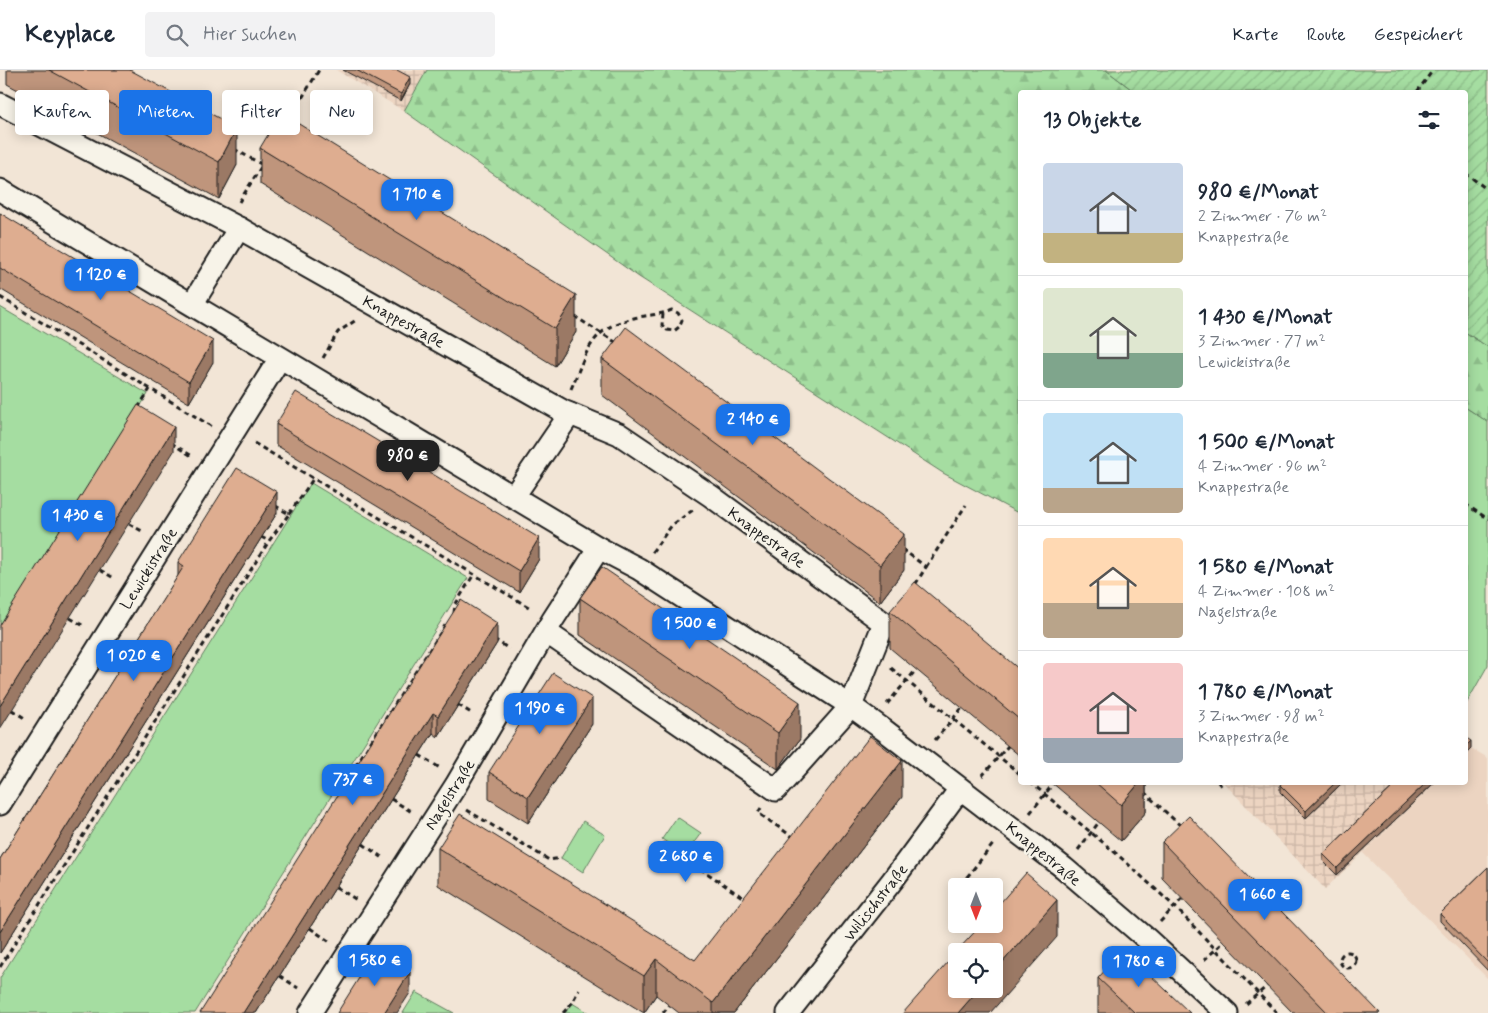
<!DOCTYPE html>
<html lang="de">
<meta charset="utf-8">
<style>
body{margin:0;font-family:Mynerve,sans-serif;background:#f2f2f3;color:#1f2937;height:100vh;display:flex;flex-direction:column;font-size:19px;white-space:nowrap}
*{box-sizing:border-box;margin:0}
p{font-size:16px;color:#747a83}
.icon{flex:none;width:28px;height:28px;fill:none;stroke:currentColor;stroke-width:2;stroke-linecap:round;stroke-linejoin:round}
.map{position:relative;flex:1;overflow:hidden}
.side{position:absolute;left:1018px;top:20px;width:450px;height:695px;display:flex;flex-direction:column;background:#fff;border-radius:5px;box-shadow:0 2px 12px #0003}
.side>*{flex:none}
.guide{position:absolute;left:15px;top:20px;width:475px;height:45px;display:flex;gap:10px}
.needle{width:32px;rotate:180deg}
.controls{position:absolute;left:948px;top:808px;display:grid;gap:10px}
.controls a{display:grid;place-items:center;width:55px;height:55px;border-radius:5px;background:#fff;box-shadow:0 2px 12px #0003;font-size:25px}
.price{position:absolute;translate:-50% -42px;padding:0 11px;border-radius:10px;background:#1a73e8;color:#fff;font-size:16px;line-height:32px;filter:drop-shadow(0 1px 2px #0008)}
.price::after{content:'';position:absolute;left:50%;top:30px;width:15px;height:11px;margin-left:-8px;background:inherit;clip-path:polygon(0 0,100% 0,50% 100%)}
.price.on{background:#222;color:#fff}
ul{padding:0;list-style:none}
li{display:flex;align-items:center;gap:15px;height:125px;padding:0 25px}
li+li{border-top:1px solid #e0e1e3}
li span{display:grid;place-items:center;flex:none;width:140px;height:100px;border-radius:5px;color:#555}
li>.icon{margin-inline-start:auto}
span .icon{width:60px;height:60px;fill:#fffc;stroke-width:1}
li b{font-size:21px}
h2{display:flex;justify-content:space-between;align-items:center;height:60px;padding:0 25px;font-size:21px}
.tag{padding:0 18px;border-radius:5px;background:#fff;box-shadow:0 2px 12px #0003;font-size:18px;line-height:45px}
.tag.on{background:#1a73e8;color:#fff}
header{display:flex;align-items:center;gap:30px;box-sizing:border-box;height:70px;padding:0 25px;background:#fff;border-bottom:1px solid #e0e1e3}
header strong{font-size:24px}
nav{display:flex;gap:28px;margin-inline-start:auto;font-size:18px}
.search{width:350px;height:45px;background:#f2f2f3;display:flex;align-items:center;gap:12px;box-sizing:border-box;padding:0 18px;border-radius:5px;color:#747a83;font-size:19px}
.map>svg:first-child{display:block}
.built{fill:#ecd4c1}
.industrial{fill:url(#industrial-grid)}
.green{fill:#a5dda1;stroke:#607c5e}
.forest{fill:url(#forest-firs);stroke:#607c5e}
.garden{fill:url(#garden-furrows);stroke:#607c5e}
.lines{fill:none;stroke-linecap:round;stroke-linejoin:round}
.minor-casing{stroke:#1c1c1c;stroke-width:25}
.path{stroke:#1c1c1c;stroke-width:3;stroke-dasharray:5 4;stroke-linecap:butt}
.minor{stroke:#f7f3e8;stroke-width:21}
.wall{fill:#bf957c;stroke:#1c1c1c}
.shaded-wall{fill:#9b7965;stroke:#1c1c1c}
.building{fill:#dead90;stroke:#1c1c1c}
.labels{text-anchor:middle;stroke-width:5;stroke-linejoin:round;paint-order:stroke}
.street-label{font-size:16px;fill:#1c1c1c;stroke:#f7f3e8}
</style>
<header>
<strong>Keyplace</strong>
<div class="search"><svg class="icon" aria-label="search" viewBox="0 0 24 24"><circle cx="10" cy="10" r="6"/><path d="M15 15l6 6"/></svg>Hier suchen</div>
<nav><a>Karte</a><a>Route</a><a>Gespeichert</a></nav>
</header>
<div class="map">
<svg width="1488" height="943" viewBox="0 0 1488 943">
<defs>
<pattern id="industrial-grid" width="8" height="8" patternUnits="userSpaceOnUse" patternTransform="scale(1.25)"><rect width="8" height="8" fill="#ecd4c1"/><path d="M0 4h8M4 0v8" fill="none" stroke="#cab5a5"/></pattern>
<pattern id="forest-firs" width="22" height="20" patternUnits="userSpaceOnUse" patternTransform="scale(1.25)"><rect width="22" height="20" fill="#a5dda1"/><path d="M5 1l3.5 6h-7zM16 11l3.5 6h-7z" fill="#8dbd8a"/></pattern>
<pattern id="garden-furrows" width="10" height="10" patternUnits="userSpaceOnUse" patternTransform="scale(1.25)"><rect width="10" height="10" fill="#a5dda1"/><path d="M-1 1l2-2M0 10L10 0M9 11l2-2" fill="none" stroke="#8dbd8a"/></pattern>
</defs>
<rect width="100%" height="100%" fill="#f2e5d6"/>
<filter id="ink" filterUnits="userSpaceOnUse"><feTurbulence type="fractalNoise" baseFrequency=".02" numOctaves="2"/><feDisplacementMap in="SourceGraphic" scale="10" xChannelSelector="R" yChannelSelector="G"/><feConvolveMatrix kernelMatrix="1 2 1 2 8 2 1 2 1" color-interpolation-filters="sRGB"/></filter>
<g filter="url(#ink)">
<!-- built -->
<polygon class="built" points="1471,678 1488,688 1488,909 1363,783 1436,713 1465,712 1465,684"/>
<!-- industrial -->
<g class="industrial">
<polygon points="336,0 427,0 404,41"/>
<polygon points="1224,713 1436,713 1325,819"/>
</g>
<!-- green -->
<g class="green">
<polygon points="0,237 148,324 0,558"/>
<polygon points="1465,337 1488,352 1488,595 1465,636"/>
<polygon points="311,413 468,508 195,943 0,943 0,908"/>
<polygon points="677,747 701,763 685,785 662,769"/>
<polygon points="583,751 605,765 583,802 561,788"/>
<polygon points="416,922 454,943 403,943"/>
<polygon points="572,933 589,943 565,943"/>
</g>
<!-- forest -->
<g class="forest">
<polygon points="427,0 1106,0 1135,22 1020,22 1020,444 943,403 639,207 404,41"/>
<polygon points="1465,262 1488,277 1488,352 1465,337"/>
</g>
<!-- garden -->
<polygon class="garden" points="1106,0 1488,0 1488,277 1465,262 1465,22 1135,22"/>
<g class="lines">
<!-- minor casing -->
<g class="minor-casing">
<g id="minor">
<polyline points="0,34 239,158 563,341 619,364 711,426 884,553 851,636 776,720 546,562"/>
<polyline points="0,120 599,478 639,499 851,636 884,660 1064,798 1147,869 1227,943"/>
<polyline points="193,233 239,158"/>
<polyline points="514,426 570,344"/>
<polyline points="0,734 280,288"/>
<polyline points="310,943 456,715 552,551 599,478"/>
<polyline points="788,943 892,811 960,719"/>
</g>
</g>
<!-- path -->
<g class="path">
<polyline points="1417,22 1433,0"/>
<polyline points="288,51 319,0"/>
<polyline points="234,79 261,94"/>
<polyline points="1465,103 1488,120"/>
<polyline points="239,132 261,97"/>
<polyline points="0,227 211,356"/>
<polyline points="574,246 617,273"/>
<polyline points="323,288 338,262 356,250"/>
<path d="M 571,319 C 587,282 590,258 634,248 C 647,245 660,245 672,240 L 678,243 L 682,250 L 679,257 L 674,261 L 667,260 L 662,255 L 663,244"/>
<polyline points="138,338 150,319"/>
<polyline points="171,373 192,386"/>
<polyline points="254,373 532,539"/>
<polyline points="1465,434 1488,449"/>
<polyline points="289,444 313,409"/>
<polyline points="129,454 144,462"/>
<polyline points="261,467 269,471 289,444 274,435"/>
<polyline points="902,479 926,497 915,515"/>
<polyline points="652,482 672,455 693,440"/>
<polyline points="926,497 966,435"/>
<polyline points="100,500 114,508"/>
<polyline points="454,543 455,535 474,504"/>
<polyline points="70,548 84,556"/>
<polyline points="494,569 509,579"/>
<polyline points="891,598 1020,704"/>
<polyline points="887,634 916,600"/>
<polyline points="458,635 473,644"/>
<polyline points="12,640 26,649"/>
<polyline points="935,670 962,638"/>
<polyline points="419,685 440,698"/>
<polyline points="351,703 446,554"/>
<polyline points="982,706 1008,676"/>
<polyline points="1030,712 1118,785 1174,836 1277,943"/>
<polyline points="1218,712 1222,717"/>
<polyline points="1144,722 1183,758"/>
<polyline points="391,729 412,742"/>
<polyline points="761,738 758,743 793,767"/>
<polyline points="467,740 549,790 561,788"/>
<polyline points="1030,743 1053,714"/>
<polyline points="663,773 745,829"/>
<polyline points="363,774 383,788"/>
<polyline points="1078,780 1099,752"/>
<polyline points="967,807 994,773"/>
<polyline points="336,817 357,830"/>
<polyline points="1160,852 1182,829"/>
<polyline points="310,858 330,872"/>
<circle cx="1348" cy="890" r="8"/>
<polyline points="1204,890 1224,872"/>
<polyline points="0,897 269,471"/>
<polyline points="280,906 298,918"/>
<polyline points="1246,934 1267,916"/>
<polyline points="563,943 572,933 579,919"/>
<polyline points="663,943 670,934"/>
</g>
<!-- minor -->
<use href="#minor" class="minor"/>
</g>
<!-- wall -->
<g class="wall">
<polygon points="7,0 130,0 237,95 219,129 7,14"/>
<polygon points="343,0 397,0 410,14 401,31"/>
<polygon points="260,78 576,262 555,296 260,114"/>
<polygon points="0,143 213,292 189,333 0,219"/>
<polygon points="602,289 904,500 880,532 602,325"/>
<polygon points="276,354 539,489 519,522 276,375"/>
<polygon points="277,443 0,883 0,789 178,506 178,492"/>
<polygon points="580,528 800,669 778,699 580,565"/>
<polygon points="461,530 497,573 438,667 433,663 256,943"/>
<polygon points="890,541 1020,600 1020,686 890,578"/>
<polygon points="592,654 528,753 489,729 489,702"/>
<polygon points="1051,712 1146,712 1146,742 1121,771"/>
<polygon points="1343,712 1306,748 1280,722 1280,715"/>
<polygon points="1398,712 1435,712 1337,805 1323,791 1323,784"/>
<polygon points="902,727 734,943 679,943 656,925 644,943 438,815 438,778 695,890"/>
<polygon points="1162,772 1380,943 1293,943 1162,808"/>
<polygon points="1488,797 1488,901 1440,851 1440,844"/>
<polygon points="1098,908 1190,943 1098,943"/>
</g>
<!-- shaded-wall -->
<g class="shaded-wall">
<polygon points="410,7 410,14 401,31 401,24"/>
<polygon points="237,58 237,95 219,129 219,92"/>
<polygon points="576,225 576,262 555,296 555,259"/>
<polygon points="213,271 213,292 189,333 189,312"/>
<polygon points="174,357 174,381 0,659 0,636"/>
<polygon points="277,422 277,443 0,883 0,862"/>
<polygon points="904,464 904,500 880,532 880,495"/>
<polygon points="539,468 539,489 519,522 519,501"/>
<polygon points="497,553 497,573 438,667 438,646"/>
<polygon points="592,628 592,654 528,753 528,727"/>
<polygon points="800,632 800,669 778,699 778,663"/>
<polygon points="433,643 433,663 256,943 243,943"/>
<polygon points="1471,671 1471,678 1465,684 1465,677"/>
<polygon points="902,691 902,727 734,943 713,943 713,933"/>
<polygon points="1140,712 1146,712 1146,742 1121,771 1121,735"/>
<polygon points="1336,712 1343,712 1306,748 1306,741"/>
<polygon points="1427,712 1435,712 1337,805 1337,798"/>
<polygon points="1057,830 1057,867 990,943 958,943 979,919 994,919 994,902"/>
<polygon points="656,889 656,925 644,943 644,906"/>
<polygon points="410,902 410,923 397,943 384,943"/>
</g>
<!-- building -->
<g class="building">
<polygon points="49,0 130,0 237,58 219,92"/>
<polygon points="356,0 397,0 410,7 401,24"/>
<polygon points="281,43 576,225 555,259 260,78"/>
<polygon points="0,143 213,271 189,312 0,198"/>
<polygon points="626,257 904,464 880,495 602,289"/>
<polygon points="296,322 539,468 519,501 276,354"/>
<polygon points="138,335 174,357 0,636 0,555"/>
<polygon points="237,398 277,422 0,862 0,789 184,496 178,492"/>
<polygon points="602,497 800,632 778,663 580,528"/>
<polygon points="915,512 1020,600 1020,650 890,541"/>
<polygon points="461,530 497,553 438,646 433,643 243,943 200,943"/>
<polygon points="553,603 592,628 528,727 489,702"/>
<polygon points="870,666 902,691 713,933 656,889 644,906 438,778 460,744 695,890"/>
<polygon points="1465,667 1471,671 1465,677"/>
<polygon points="1095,712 1140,712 1121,735"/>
<polygon points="1282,712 1336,712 1306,741 1280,715"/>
<polygon points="1398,712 1427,712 1337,798 1323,784"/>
<polygon points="1189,746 1380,943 1328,943 1162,772"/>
<polygon points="1488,797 1488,893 1440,844"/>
<polygon points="1026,803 1057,830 994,902 994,881 957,881 982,854 994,854 994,840"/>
<polygon points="1124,880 1190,943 1132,943 1134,942 1098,908"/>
<polygon points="376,881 410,902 384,943 337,943"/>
<polygon points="956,883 956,919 979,919 958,943 903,943"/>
</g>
</g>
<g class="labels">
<!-- street labels -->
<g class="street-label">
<text transform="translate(404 251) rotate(29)" y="6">Knappestraße</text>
<text transform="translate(767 467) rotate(36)" y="6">Knappestraße</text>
<text transform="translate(148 498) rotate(-58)" y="6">Lewickistraße</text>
<text transform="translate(449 724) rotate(-58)" y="6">Nagelstraße</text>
<text transform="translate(1044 783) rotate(39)" y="6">Knappestraße</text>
<text transform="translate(875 832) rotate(-52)" y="6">Wilischstraße</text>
</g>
</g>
</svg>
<div class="controls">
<a><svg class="needle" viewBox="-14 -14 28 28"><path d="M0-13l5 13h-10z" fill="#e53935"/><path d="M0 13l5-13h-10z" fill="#747a83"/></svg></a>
<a><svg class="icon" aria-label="locate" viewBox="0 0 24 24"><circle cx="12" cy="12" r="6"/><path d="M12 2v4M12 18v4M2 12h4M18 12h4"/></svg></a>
</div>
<b class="price" style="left:417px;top:151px">1 710 €</b>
<b class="price" style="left:101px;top:231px">1 120 €</b>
<b class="price" style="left:753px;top:376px">2 140 €</b>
<b class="price on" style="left:408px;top:412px">980 €</b>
<b class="price" style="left:78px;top:472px">1 430 €</b>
<b class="price" style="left:690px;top:580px">1 500 €</b>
<b class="price" style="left:134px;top:612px">1 020 €</b>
<b class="price" style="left:540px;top:665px">1 190 €</b>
<b class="price" style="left:353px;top:736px">737 €</b>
<b class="price" style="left:686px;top:813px">2 680 €</b>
<b class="price" style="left:1265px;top:851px">1 660 €</b>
<b class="price" style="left:375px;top:917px">1 580 €</b>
<b class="price" style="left:1139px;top:918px">1 780 €</b>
<div class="guide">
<a class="tag">Kaufen</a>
<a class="tag on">Mieten</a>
<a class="tag">Filter</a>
<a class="tag">Neu</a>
</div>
<section class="side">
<h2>13 Objekte<svg class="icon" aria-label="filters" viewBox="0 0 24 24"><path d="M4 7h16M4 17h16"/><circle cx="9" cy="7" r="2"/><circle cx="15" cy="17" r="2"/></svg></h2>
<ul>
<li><span style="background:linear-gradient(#c9d6e8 70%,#c2b280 0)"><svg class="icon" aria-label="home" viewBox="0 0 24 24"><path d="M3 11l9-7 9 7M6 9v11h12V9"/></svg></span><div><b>980 €/Monat</b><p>2 Zimmer · 76 m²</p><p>Knappestraße</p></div></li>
<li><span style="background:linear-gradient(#dfe7d0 65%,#7fa58c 0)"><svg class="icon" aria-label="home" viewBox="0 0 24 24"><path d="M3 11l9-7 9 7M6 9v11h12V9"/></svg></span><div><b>1 430 €/Monat</b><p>3 Zimmer · 77 m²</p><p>Lewickistraße</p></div></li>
<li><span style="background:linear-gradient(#bfe0f5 75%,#b9a48a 0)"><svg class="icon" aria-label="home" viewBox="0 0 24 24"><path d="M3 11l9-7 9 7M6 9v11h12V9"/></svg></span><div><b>1 500 €/Monat</b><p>4 Zimmer · 96 m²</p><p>Knappestraße</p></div></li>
<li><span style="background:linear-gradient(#ffd9b3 65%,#b9a48a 0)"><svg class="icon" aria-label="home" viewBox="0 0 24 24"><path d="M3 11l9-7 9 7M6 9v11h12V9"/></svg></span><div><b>1 580 €/Monat</b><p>4 Zimmer · 108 m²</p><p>Nagelstraße</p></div></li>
<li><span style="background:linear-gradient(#f6c9c9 75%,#9aa5b1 0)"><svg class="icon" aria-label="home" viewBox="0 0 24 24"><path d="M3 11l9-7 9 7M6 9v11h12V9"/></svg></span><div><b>1 780 €/Monat</b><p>3 Zimmer · 98 m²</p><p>Knappestraße</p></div></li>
</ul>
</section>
</div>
